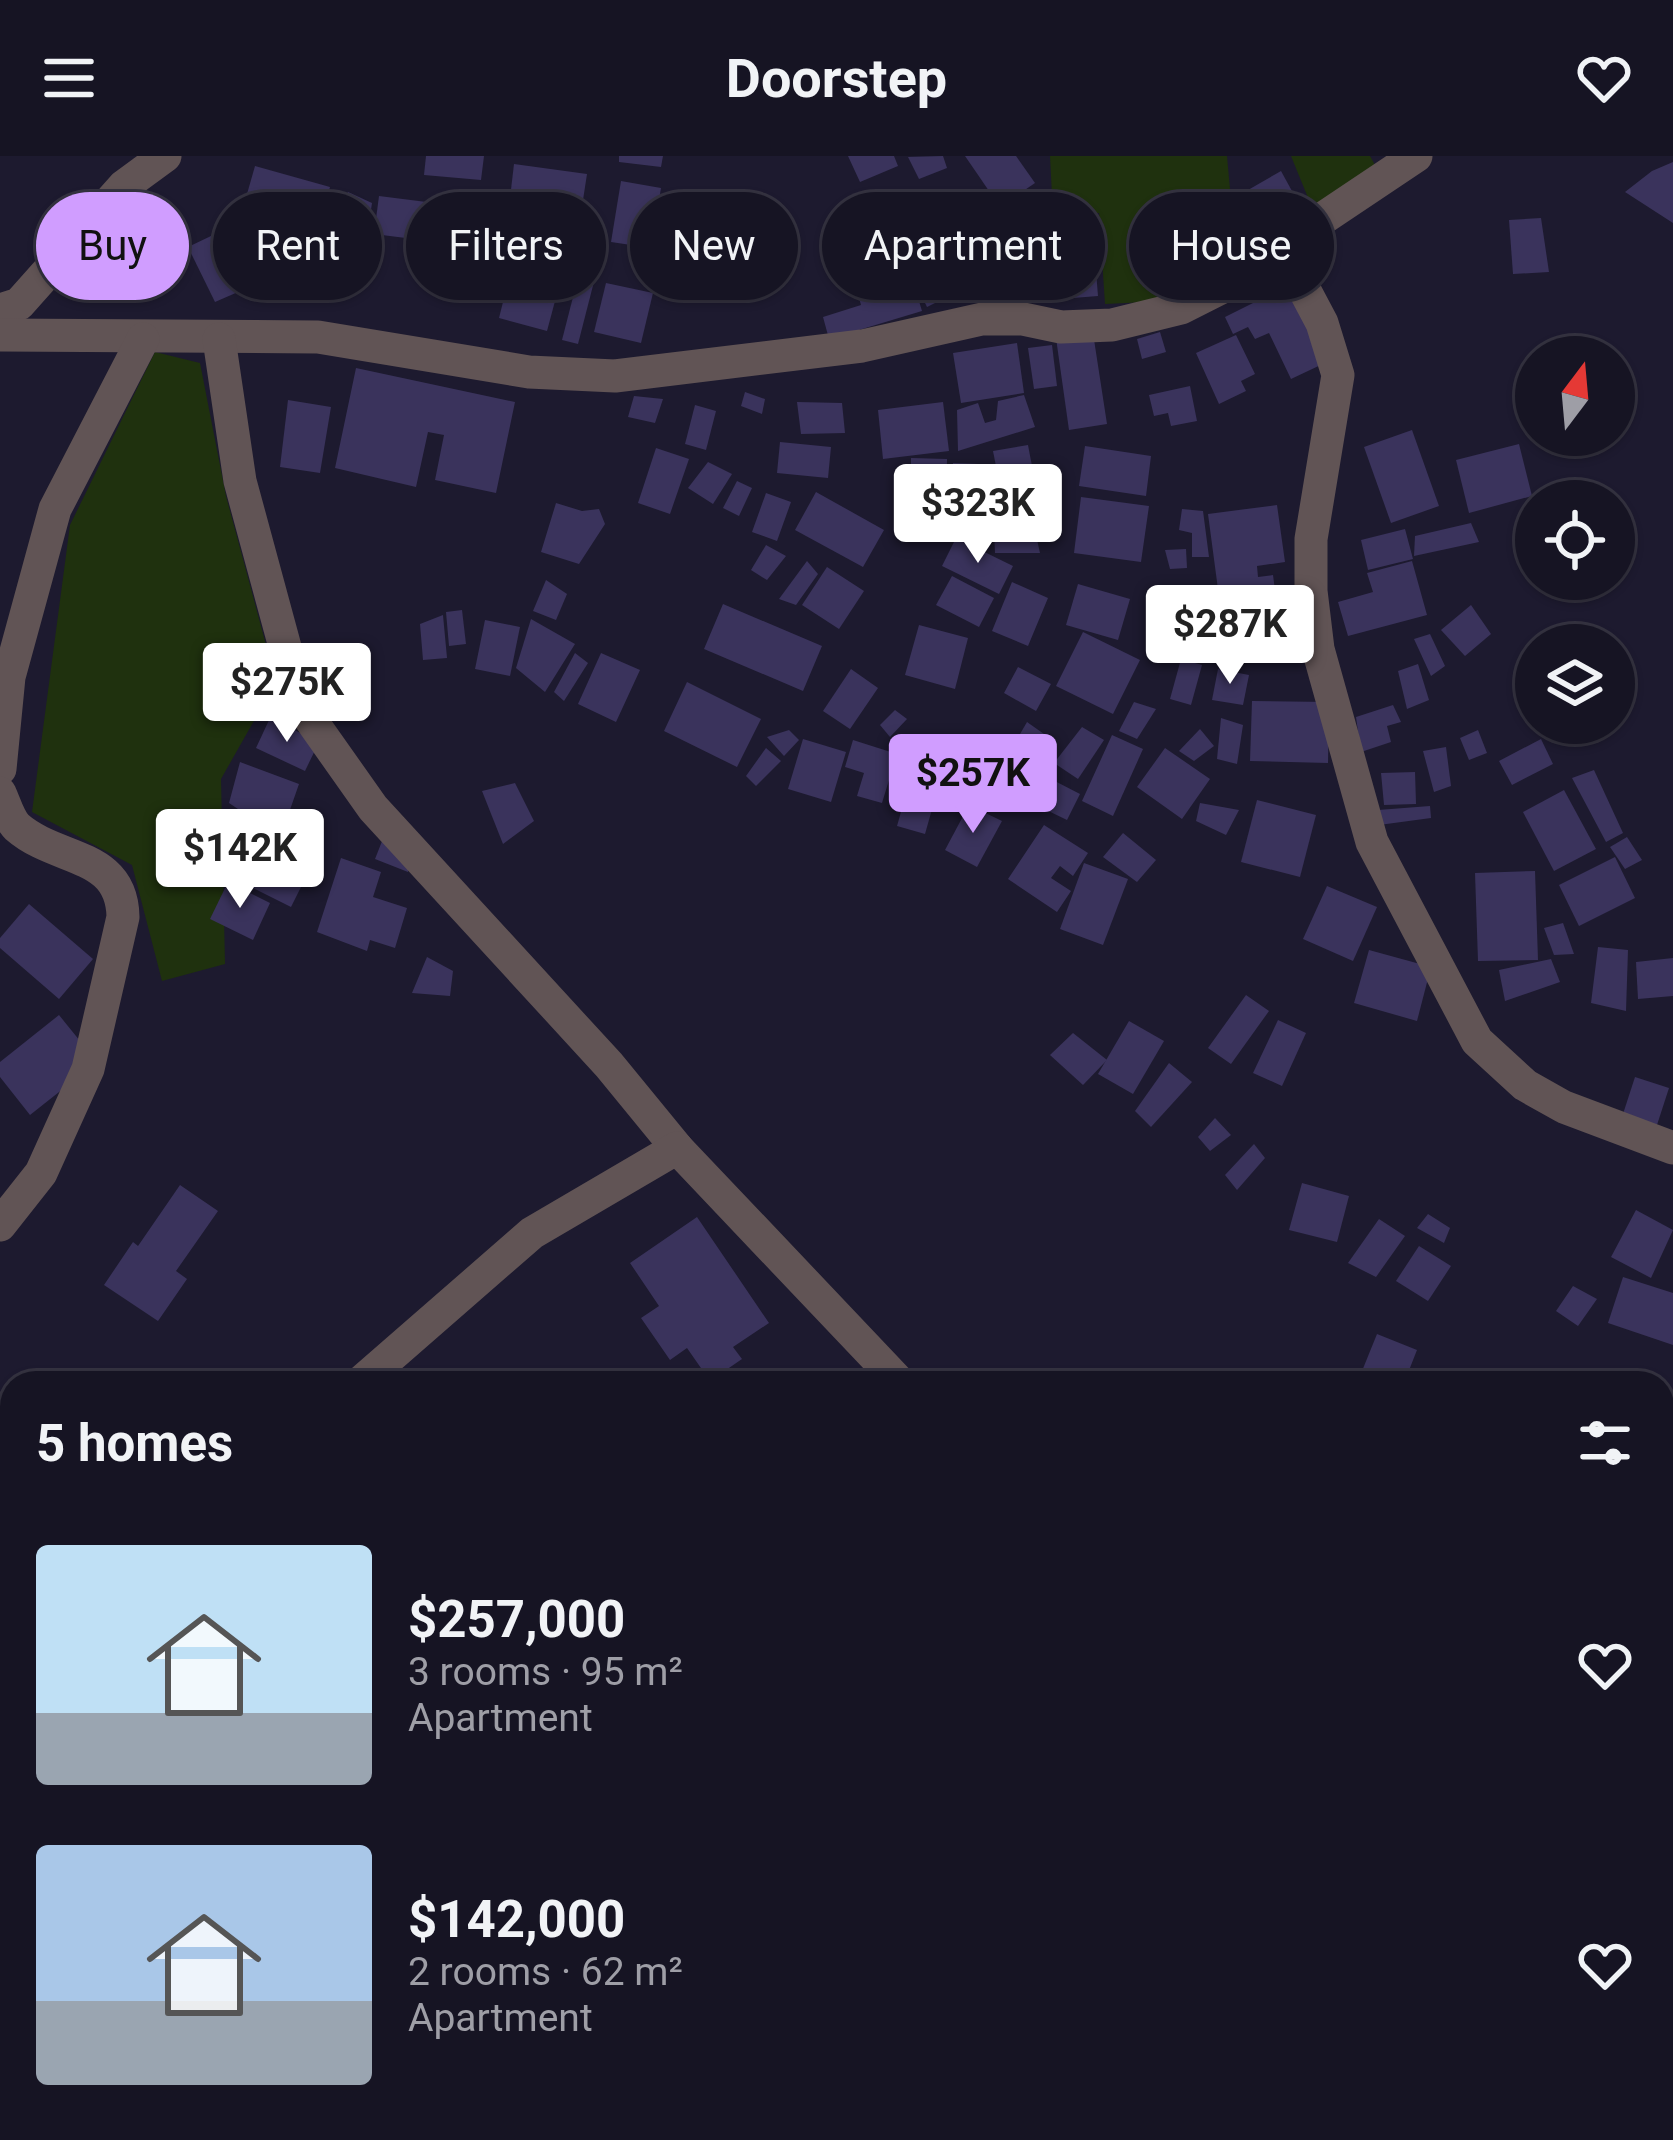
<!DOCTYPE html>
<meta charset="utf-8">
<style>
body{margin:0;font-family:Roboto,sans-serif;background:#1f1d2b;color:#f1f3f6;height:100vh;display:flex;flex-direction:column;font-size:45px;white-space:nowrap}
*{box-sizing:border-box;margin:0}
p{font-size:39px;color:#9e9ea6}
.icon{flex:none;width:66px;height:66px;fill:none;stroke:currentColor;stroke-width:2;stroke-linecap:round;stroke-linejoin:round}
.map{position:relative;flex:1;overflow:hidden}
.drawer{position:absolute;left:0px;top:1215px;width:1674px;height:771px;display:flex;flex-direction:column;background:#161423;border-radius:36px 36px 0 0;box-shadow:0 3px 9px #0004,0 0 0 3px #353341}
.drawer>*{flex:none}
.hud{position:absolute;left:36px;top:36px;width:1602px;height:108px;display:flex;gap:24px}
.needle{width:78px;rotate:16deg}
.tools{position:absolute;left:1515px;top:180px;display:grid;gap:24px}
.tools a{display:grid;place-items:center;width:120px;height:120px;border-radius:50%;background:#161423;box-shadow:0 3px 9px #0004,0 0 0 3px #353341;font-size:60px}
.price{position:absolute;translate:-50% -102px;padding:0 27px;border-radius:12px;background:#fff;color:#222;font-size:39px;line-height:78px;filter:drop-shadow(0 3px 6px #0008)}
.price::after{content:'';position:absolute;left:50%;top:72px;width:36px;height:27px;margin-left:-18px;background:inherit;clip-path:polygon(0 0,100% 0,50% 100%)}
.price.active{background:#d09dff;color:#111}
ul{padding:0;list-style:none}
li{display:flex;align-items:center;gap:36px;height:300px;padding:0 36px}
li span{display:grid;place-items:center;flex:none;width:336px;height:240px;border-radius:12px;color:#555}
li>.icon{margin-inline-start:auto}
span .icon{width:144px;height:144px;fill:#fffc;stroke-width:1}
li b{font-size:51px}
h2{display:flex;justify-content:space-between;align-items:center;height:144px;padding:0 36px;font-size:51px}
.chip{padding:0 42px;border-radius:54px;background:#161423;box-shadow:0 3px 9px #0004,0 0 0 3px #353341;font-size:42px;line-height:108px}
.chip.active{background:#d09dff;color:#111}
header{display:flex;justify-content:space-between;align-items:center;height:156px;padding:0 36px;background:#161423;font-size:54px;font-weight:700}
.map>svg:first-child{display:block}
.green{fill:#1f310e}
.building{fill:#3a335c;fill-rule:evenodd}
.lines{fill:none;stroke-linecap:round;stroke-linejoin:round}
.minor{stroke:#615455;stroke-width:33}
</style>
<header><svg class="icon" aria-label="menu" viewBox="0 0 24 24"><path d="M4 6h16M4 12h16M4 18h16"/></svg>Doorstep<svg class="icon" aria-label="heart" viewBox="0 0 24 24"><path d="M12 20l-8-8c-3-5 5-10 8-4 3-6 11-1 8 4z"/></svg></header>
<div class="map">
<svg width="1673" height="1984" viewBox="0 0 1673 1984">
<rect width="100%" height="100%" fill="#1d1a2f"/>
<!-- green -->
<g class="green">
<polygon points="1050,0 1227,0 1236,99 1167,145 1105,148 1099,57 1053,59"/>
<polygon points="1291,0 1370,0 1375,9 1313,54"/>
<polygon points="155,196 200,207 226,340 276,526 221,623 225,808 162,825 132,709 32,656 70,369"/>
</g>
<!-- building -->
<g class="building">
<polygon points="426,0 484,0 481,24 424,19"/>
<polygon points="619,0 663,0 661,11 619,6"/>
<polygon points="848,0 894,0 898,10 860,26"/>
<polygon points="943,0 947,12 919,23 908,1"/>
<polygon points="965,0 1016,0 1035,27 1000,51"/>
<polygon points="1673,6 1673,67 1625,36 1652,15"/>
<polygon points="514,8 587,18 579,70 508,59"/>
<polygon points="255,10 330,31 305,121 250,106 263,58 243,52"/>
<polygon points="1281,15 1298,46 1259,68 1241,38"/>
<polygon points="621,25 661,32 651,92 611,86"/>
<polygon points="348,36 372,47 369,67 339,60"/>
<polygon points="379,40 474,52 469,90 374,78"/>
<polygon points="145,48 180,86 136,127 101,89"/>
<path d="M 1004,58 L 1005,71 L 1092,65 L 1098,140 L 1048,144 L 1046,120 L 1033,121 L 1034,132 L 1003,135 L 990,93 L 970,94 L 963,70 ZM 1073,92 L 1074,110 L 1063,111 L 1062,102 L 1007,103 L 1007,98 Z"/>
<polygon points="1541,62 1549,116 1513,118 1509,64"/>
<polygon points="335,63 363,73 358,99 332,99"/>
<polygon points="917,78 928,93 903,101 898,87"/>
<polygon points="211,80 238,136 215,146 188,91"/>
<polygon points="517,90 566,104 547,175 499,162"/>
<polygon points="325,102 347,103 341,122 323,120"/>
<polygon points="947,105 961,134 927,151 913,122"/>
<polygon points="582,106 598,110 578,188 562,184"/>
<polygon points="75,115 106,120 104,140 70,131"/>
<polygon points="912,122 922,155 829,183 823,161 861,149 858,138"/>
<polygon points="606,127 653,137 641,187 594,176"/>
<polygon points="1289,129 1327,206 1291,223 1269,177 1255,183 1248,171 1233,178 1225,161"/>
<polygon points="1160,176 1166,196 1142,203 1137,183"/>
<polygon points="1093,177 1107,268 1069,274 1056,182"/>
<polygon points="1236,179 1255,218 1241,225 1246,235 1219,248 1196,197"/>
<polygon points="1017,187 1024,237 961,247 953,197"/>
<polygon points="1052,189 1057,230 1034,233 1028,192"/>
<polygon points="356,212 515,246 496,337 435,324 444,279 428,276 416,331 335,312"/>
<polygon points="1190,230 1197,265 1171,270 1168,257 1154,260 1149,239"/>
<polygon points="745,236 765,243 762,258 741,250"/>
<polygon points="1024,239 1035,271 958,295 957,254 978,247 985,267 996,264 998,245"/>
<polygon points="634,240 663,243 655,267 628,261"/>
<polygon points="288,244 331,251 320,317 280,311"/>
<polygon points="797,246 842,247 845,277 801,278"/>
<polygon points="943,246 949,295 883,303 878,254"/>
<polygon points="695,249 716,255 706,294 685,288"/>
<polygon points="1412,274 1439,350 1391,367 1364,291"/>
<polygon points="780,286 831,291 828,322 777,317"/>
<polygon points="1519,288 1532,340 1469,357 1456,304"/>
<polygon points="1028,289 1039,347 1004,351 993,295"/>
<polygon points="1085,290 1151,300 1146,340 1079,330"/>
<polygon points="656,292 689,303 670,358 638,347"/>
<polygon points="911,302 947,303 946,376 911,375"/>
<polygon points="708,306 732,318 713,348 688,332"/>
<polygon points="953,307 979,308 976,364 950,363"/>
<polygon points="737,325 752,332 739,360 723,352"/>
<polygon points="816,336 884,374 863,411 795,374"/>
<polygon points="766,337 791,346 777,385 752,376"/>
<polygon points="1081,341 1149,350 1141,406 1074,397"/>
<polygon points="556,347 582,355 599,353 605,368 579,408 541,396"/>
<polygon points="1046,347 1052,376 1036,379 1040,397 995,397 994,375 1024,369 1021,352"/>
<polygon points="1277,349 1285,406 1257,410 1258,421 1273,419 1281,479 1225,486 1208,358"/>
<polygon points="1182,353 1203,355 1209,401 1192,401 1192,377 1179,374"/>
<polygon points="1471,367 1479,386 1414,400 1415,380"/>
<polygon points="1405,373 1413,403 1368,414 1361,384"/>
<polygon points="956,382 1013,410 999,438 942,410"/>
<polygon points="766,389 786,400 767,424 751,414"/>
<polygon points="1186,393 1187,412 1170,413 1165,394"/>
<polygon points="807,405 818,418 796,449 779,443"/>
<polygon points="1412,405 1427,459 1348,480 1338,446 1373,436 1367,417"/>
<polygon points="827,411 864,435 839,473 802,449"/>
<polygon points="952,420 994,442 979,471 936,449"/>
<polygon points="546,424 567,438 556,464 533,455"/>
<polygon points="1012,426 1048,442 1028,490 992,475"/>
<polygon points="1078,428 1130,443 1118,484 1066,469"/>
<polygon points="723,448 822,490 803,535 704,493"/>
<polygon points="1161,448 1186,452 1183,476 1158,473"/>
<polygon points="1471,449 1491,478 1465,500 1441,474"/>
<polygon points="462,454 466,488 449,490 446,456"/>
<polygon points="443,459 447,502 423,504 420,468"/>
<polygon points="531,463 575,488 545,536 516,512"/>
<polygon points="485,464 520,471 510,520 475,513"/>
<polygon points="919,469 968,482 955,533 905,519"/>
<polygon points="1083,476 1140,504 1113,558 1056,530"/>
<polygon points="1430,478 1445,510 1431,520 1414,483"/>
<polygon points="575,497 588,507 564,545 554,536"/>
<polygon points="601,497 640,514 616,566 578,548"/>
<polygon points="1181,503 1202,509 1191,549 1170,543"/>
<polygon points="1418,508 1429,544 1407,553 1398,515"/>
<polygon points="1018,511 1051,528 1036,555 1004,537"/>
<polygon points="851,513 878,532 850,573 823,555"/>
<polygon points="1218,513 1249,519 1243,549 1212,544"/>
<polygon points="687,526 761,563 737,611 664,575"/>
<polygon points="1252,545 1329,546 1328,607 1250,605"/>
<polygon points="1134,546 1156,553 1137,583 1119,575"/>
<polygon points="1393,549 1401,566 1387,570 1391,586 1361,596 1356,561"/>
<polygon points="895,554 907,563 890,581 880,569"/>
<polygon points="270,562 319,586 305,615 256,592"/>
<polygon points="1221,562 1243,569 1237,608 1217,603"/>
<polygon points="1027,566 1054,585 1022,620 1005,604"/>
<polygon points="1082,571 1104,584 1078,623 1054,607"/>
<polygon points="1200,573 1214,590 1194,605 1179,595"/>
<polygon points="789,574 799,584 784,600 767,581"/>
<polygon points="1478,574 1487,597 1469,604 1460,582"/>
<polygon points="1112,579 1143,593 1113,660 1082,645"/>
<polygon points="803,583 846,596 831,646 788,633"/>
<polygon points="1541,583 1553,608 1512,629 1499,605"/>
<polygon points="853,584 897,598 882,647 857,640 864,617 845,611"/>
<polygon points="967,585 1005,610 985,631 945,605"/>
<polygon points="1446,591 1451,630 1434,636 1423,595"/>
<polygon points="766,592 781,605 756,630 746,620"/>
<polygon points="1165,592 1210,623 1182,663 1137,631"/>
<polygon points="240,606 299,628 284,671 261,659 256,671 235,665 238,653 229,647"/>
<polygon points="1594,614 1623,677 1606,686 1572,622"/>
<polygon points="1415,616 1416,648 1384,649 1381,617"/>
<polygon points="912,617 940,625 925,678 897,670"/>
<polygon points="1049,622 1080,638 1067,664 1036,649"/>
<polygon points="515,627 534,665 503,688 482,635"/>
<polygon points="1564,634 1596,693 1554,715 1523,656"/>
<polygon points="1257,644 1316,659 1300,721 1241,706"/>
<polygon points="1200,647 1239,654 1226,679 1196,665"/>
<polygon points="969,649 1002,665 977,711 945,694"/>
<polygon points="1430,650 1431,662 1379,669 1378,654"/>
<polygon points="1044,669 1088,697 1073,720 1060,710 1051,722 1071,735 1057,756 1008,723"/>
<polygon points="388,670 411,698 408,716 375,703"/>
<polygon points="1123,677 1156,704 1137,726 1103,701"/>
<polygon points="1627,681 1642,704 1625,713 1610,691"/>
<polygon points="245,683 309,715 291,751 227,719"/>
<polygon points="1615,701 1635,742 1579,770 1559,729"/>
<polygon points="341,702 381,716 373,741 407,752 395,792 370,784 367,795 317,776"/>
<polygon points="1084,707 1128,723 1103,789 1060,773"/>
<polygon points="1535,715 1538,804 1478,805 1475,717"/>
<polygon points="228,726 270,747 253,784 210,763"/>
<polygon points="1327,730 1377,751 1353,805 1303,783"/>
<polygon points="29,748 93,803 59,843 0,792 0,782"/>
<polygon points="1563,767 1574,798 1554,799 1544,772"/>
<polygon points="1598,791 1628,794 1626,855 1591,847"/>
<polygon points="1369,794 1431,811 1417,865 1354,847"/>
<polygon points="427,801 453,815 450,840 412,837"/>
<polygon points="1673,802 1673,840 1638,843 1636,806"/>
<polygon points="1551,803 1560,826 1505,845 1499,814"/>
<polygon points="1246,839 1269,855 1231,908 1208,892"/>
<polygon points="59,859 97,906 30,959 0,921 0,906"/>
<polygon points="1278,864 1306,877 1282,930 1253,917"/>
<polygon points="1129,865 1164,885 1133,938 1098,918"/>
<polygon points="1073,877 1107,904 1083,929 1050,899"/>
<polygon points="1169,907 1192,926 1151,971 1135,955"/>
<polygon points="1635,921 1669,932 1656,972 1622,961"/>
<polygon points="1215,962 1231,979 1210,995 1198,981"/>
<polygon points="1254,988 1265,1002 1237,1034 1225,1019"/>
<polygon points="1302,1027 1349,1040 1337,1086 1289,1074"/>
<polygon points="180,1029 218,1055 176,1115 187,1123 158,1165 104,1129 133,1086 138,1090"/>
<polygon points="1636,1054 1673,1074 1651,1122 1611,1101"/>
<polygon points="1428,1058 1450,1072 1444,1087 1417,1072"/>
<polygon points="697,1061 769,1167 733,1191 742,1203 710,1225 687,1192 670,1204 641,1162 659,1150 630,1107"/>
<polygon points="1379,1063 1405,1080 1376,1121 1348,1107"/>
<polygon points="1419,1090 1451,1110 1428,1145 1396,1125"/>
<polygon points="1623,1121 1673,1137 1673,1189 1608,1167"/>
<polygon points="1573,1130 1597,1143 1578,1170 1556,1155"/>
<polygon points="1377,1178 1417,1194 1404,1227 1379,1227 1360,1220"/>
<polygon points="0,1900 12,1901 12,1970 0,1969"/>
</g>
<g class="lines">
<!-- minor -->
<g class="minor">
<polyline points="1286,99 1322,167 1338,219 1311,383 1311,435 1318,493 1372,686 1477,885 1525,929 1564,951 1673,992"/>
<polyline points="0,154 19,148 124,30 165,0"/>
<polyline points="0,179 318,181 529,216 615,220 862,190 982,163 1023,163 1061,171 1112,169 1181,152 1286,99 1301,77 1416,0"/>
<polyline points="219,183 240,325 301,550 373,652 609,909 677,992"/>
<polyline points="0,613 9,521 55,353 143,183"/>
<path d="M 0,637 C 5,648 9,663 17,671 C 57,706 122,696 123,761 L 88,913 L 41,1017 L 0,1069"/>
<polyline points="360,1227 532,1077 677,992 900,1227"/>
<polyline points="51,1974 52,1984"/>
<polyline points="1548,1974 1556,1984"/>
<polyline points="1436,1984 1449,1974"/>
</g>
</g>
</svg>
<div class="tools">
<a><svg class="needle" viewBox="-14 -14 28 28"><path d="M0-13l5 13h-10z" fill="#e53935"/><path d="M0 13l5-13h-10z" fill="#9e9ea6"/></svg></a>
<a><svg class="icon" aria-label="locate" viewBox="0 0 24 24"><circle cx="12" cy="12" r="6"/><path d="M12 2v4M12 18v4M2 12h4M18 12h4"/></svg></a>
<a><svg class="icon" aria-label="layers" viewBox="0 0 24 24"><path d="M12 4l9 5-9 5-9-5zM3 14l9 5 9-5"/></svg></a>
</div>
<b class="price" style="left:978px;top:410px">$323K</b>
<b class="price" style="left:1230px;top:531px">$287K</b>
<b class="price" style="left:287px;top:589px">$275K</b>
<b class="price active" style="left:973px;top:680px">$257K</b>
<b class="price" style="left:240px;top:755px">$142K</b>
<div class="hud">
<a class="chip active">Buy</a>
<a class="chip">Rent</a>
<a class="chip">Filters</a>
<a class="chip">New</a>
<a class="chip">Apartment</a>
<a class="chip">House</a>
</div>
<section class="drawer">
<h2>5 homes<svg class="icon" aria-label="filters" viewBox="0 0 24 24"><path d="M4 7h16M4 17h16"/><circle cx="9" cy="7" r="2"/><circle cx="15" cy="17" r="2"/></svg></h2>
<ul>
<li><span style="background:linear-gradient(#bfe0f5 70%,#9aa5b1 0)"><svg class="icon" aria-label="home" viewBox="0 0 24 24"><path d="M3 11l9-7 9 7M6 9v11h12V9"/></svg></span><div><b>$257,000</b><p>3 rooms · 95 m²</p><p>Apartment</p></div><svg class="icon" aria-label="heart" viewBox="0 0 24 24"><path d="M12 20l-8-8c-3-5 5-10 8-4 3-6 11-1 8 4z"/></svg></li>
<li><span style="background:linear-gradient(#a9c7e8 65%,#9aa5b1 0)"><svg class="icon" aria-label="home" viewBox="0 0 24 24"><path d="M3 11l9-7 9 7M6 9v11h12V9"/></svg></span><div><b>$142,000</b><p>2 rooms · 62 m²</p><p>Apartment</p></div><svg class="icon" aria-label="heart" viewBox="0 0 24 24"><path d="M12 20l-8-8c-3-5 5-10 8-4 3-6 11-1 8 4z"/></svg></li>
</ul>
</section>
</div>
